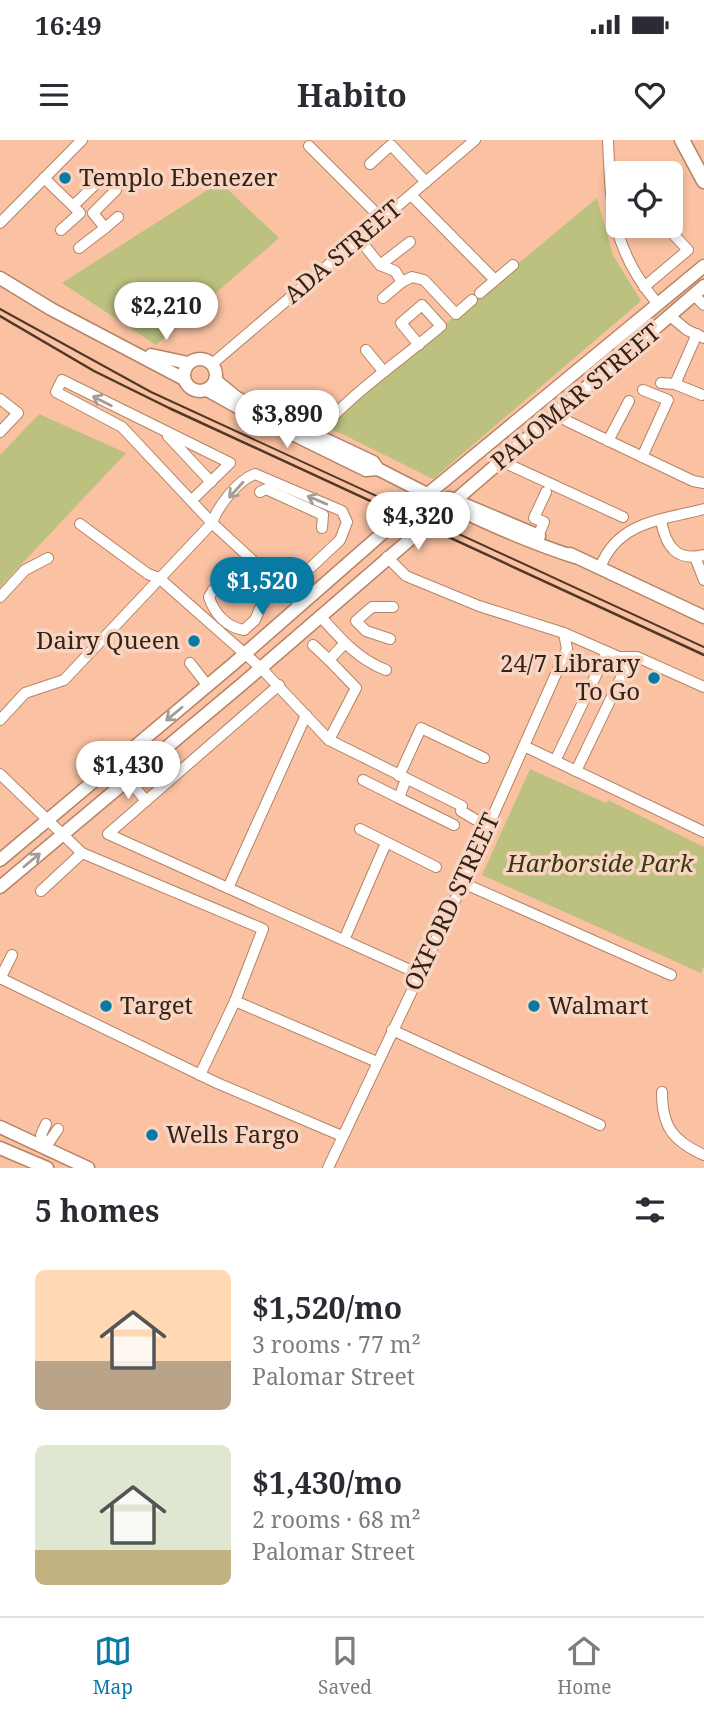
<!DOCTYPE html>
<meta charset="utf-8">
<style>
body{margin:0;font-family:"Noto Serif",serif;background:#f7f7f7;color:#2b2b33;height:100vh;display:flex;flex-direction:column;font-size:26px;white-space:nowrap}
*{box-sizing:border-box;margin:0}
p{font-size:23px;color:#7c7c81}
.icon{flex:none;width:38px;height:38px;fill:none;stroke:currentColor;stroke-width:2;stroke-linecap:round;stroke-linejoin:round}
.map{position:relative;height:1028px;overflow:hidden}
.sheet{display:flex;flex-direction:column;background:#fff;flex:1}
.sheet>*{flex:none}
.controls{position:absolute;left:606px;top:21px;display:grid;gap:14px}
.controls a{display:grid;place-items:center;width:77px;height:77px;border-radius:10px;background:#fff;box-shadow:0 4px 10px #0003;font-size:35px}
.price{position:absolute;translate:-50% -60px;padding:0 16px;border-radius:24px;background:#fff;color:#222;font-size:23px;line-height:46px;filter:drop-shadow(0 2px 4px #0008)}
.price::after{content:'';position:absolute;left:50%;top:42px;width:21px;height:16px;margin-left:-10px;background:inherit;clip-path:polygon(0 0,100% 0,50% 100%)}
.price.active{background:#097aa3;color:#fff}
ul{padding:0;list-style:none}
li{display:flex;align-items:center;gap:21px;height:175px;padding:0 35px}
li span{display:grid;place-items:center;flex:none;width:196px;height:140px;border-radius:10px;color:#555}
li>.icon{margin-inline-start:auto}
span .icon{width:84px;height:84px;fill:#fffc;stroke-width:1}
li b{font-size:30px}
h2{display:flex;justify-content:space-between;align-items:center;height:84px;padding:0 35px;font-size:30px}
.status{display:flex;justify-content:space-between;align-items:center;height:49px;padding:0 35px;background:#fff;direction:ltr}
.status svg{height:19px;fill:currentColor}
header{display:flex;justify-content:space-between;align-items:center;height:91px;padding:0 35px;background:#fff;font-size:32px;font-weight:700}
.dock{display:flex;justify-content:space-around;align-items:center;height:98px;border-top:2px solid #e1e1e2;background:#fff;font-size:19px;color:#7c7c81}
.dock a{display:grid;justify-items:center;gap:4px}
.dock .active{color:#097aa3}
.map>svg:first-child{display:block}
.green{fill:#bcc17f}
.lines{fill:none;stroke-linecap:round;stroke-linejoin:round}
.minor-casing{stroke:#b68364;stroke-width:12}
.major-casing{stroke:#b68364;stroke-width:15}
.highway-casing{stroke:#b68364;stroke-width:17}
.minor{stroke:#fff;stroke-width:10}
.major{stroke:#fff;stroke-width:12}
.highway{stroke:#fff;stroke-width:14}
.tram{stroke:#503828;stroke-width:2}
.rail{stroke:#503828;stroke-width:2.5}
.oneway{stroke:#a59c96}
.poi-dot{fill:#097aa3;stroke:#f7d5c2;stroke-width:2.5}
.labels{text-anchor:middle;stroke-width:7;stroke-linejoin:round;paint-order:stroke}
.poi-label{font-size:24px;fill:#362215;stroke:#f7d5c2;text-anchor:start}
.street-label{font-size:24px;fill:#362215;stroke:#f7d5c2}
.park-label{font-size:24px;font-style:italic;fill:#383a0e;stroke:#f7d5c2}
</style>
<div class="status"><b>16:49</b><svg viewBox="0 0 49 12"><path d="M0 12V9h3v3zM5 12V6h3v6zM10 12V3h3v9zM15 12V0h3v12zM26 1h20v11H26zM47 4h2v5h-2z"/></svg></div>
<header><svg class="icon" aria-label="menu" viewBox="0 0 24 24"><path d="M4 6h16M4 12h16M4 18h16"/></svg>Habito<svg class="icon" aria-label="heart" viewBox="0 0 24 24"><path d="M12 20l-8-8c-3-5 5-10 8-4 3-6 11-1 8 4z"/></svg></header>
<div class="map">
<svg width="704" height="1028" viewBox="0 0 704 1028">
<rect width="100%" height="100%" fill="#fac2a2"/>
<!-- green -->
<g class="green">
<polygon points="220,42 279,98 156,205 62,143"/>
<polygon points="597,58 613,115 641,161 433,339 324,285"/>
<polygon points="39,274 126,313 0,447 0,315"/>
<polygon points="530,629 606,663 608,660 704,707 704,826 701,833 482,735"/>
</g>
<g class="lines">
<!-- minor casing -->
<g class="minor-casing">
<g id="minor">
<path d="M 608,0 C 611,68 611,108 657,163"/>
<polyline points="309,6 382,79"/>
<polyline points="370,24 391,5 426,42"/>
<polyline points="44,38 73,66 103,37 116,50 93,73 105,88 79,108"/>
<polyline points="411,55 495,140"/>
<polyline points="0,83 82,0"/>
<polyline points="105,88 118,77"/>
<polyline points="61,90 80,73 73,66"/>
<polyline points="359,99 380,125 410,102"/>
<polyline points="380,125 395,131 402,142 383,158"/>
<polyline points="402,142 412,137 424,140 456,174 472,160"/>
<polyline points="644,147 688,110 673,94"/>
<polyline points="480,153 513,125"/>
<polyline points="694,155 704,165"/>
<polyline points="670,176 687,190 704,198"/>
<polyline points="697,194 675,244 702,255"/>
<polyline points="366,210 384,232"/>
<polyline points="212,224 475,0"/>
<polyline points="661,243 675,244"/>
<polyline points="0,259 18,273 0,292"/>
<polyline points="558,273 567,281 693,341 704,343"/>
<path d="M 316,295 C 351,253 400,221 441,186 L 422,165 L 401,183 L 419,205"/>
<polyline points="168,296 211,342"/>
<polyline points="608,301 629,261"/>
<polyline points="642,317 668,260 643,250"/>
<polyline points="501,321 623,377"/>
<polyline points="260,352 266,349 323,375 322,388"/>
<polyline points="192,360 230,323 62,240 56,252 122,287 212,383 301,465"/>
<path d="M 661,381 C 666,406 676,422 704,415"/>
<polyline points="80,384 148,434 159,438 261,528 329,600 356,548 329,520"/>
<polyline points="538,396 544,382 534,378 546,352"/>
<polyline points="387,417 406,436 479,466 564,493 619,517 637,517 704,547"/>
<polyline points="695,417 704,440"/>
<path d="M 600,428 C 617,382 660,380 704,369"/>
<path d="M 213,450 L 209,457 C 214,473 226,487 244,490 L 255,480 L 262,464"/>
<polyline points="253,456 271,437"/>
<polyline points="0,457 25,430 48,418"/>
<path d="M 320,476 C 340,498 357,519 386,530"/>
<polyline points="390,499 366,491 356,481 372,467 393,467"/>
<polyline points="313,505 329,520 344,504"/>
<polyline points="190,523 208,546"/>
<polyline points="279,545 108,694 419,834"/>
<path d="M 0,580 L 25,553 L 64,540 L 212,383 C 218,366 237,341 255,334 L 342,371 L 347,382 L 340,400 L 286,451"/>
<polyline points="329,600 462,666"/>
<polyline points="524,606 704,692"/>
<polyline points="555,621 607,512"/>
<polyline points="576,631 631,517"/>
<polyline points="0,634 82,713"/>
<polyline points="399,636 421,588 484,618"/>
<polyline points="128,639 146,661"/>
<polyline points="363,640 399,658 406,639"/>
<polyline points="399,658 454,685"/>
<polyline points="461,671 488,687"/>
<polyline points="360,689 436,727"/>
<polyline points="463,743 671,835"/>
<polyline points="228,748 306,575"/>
<polyline points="41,751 82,713 263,789 235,861 200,935"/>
<polyline points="344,800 386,703"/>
<polyline points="0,838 217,943 342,996"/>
<polyline points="0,839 12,815"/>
<polyline points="235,861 377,922"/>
<polyline points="392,890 600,985"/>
<path d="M 662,952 C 662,987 673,1001 704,1015"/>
<polyline points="46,984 41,995 45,1008 58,989"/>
<polyline points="328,1028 463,743 567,509 564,493"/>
</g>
</g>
<!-- major casing -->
<g class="major-casing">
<g id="major">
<polyline points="0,138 51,169 184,239"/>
<polyline points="151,215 188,223"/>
<circle cx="200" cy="235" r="16"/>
<path d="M 215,240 L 237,258 L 373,322 L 378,329 C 442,362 506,395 575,417"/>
<polyline points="207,250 241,269"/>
<polyline points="260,278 366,330 378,329"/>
<polyline points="449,358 539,396"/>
<polyline points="570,414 704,477"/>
<polyline points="0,720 232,525 417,363 704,126"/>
<polyline points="0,747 241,545 704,146"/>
<polyline points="0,987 88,1028"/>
<polyline points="0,1008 47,1028"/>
</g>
</g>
<!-- highway casing -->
<g class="highway-casing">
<polyline id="highway" points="682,0 704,41"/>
</g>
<!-- minor -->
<use href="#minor" class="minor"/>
<!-- major -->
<use href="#major" class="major"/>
<!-- highway -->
<use href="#highway" class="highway"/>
<!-- tram -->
<polyline class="tram" points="0,169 151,252 704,507"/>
<!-- rail -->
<polyline class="rail" points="0,176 94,231 169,268 704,515"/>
</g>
<!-- one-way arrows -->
<defs><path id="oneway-shaft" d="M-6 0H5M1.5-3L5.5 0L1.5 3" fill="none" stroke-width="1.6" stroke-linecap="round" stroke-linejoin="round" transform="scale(1.75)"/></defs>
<g class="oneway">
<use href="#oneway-shaft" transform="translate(102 261) rotate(-153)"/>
<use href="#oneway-shaft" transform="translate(236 350) rotate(132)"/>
<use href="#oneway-shaft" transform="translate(317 360) rotate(-157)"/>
<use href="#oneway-shaft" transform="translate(174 574) rotate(140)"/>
<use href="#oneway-shaft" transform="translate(32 720) rotate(-40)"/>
</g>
<!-- markers -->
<g class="poi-dot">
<circle cx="65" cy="38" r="7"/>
<circle cx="194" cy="501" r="7"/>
<circle cx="654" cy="538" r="7"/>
<circle cx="106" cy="866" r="7"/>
<circle cx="534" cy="866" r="7"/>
<circle cx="152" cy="995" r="7"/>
</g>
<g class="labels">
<!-- poi labels -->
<g class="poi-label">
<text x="79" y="46">Templo Ebenezer</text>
<text x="180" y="509" text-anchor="end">Dairy Queen</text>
<text x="640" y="532" text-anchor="end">24/7 Library<tspan x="640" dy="28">To Go</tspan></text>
<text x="120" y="874">Target</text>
<text x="548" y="874">Walmart</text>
<text x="166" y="1003">Wells Fargo</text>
</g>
<!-- street labels -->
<g class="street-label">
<text transform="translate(343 112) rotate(-40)" y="8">ADA STREET</text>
<text transform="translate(576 257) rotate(-40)" y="8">PALOMAR STREET</text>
<text transform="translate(452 762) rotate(-65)" y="8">OXFORD STREET</text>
</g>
<!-- park labels -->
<g class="park-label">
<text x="600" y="732">Harborside Park</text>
</g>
</g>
</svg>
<div class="controls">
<a><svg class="icon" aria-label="locate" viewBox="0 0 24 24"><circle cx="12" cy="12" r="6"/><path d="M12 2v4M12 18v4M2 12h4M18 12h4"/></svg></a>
</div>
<b class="price" style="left:166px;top:202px">$2,210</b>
<b class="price" style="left:287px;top:310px">$3,890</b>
<b class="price" style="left:418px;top:412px">$4,320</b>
<b class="price active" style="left:262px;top:477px">$1,520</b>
<b class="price" style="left:128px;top:661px">$1,430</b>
</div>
<section class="sheet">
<h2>5 homes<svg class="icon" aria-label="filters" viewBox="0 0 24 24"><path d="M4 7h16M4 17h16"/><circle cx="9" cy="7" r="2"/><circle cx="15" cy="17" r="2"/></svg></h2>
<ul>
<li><span style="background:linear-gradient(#ffd9b3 65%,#b9a48a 0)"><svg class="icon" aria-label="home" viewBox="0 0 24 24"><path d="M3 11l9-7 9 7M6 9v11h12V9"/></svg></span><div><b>$1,520/mo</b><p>3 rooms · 77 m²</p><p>Palomar Street</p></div></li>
<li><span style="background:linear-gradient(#dfe7d0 75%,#c2b280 0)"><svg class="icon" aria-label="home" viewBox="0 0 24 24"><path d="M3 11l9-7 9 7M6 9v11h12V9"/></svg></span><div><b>$1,430/mo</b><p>2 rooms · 68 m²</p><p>Palomar Street</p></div></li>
</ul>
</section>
<nav class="dock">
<a class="active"><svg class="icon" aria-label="map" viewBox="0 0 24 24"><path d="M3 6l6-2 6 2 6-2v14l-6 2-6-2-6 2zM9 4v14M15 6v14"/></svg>Map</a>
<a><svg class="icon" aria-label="saved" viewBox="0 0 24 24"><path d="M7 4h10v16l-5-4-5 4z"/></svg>Saved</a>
<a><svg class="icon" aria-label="home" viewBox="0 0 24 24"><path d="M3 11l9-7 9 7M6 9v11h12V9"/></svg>Home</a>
</nav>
